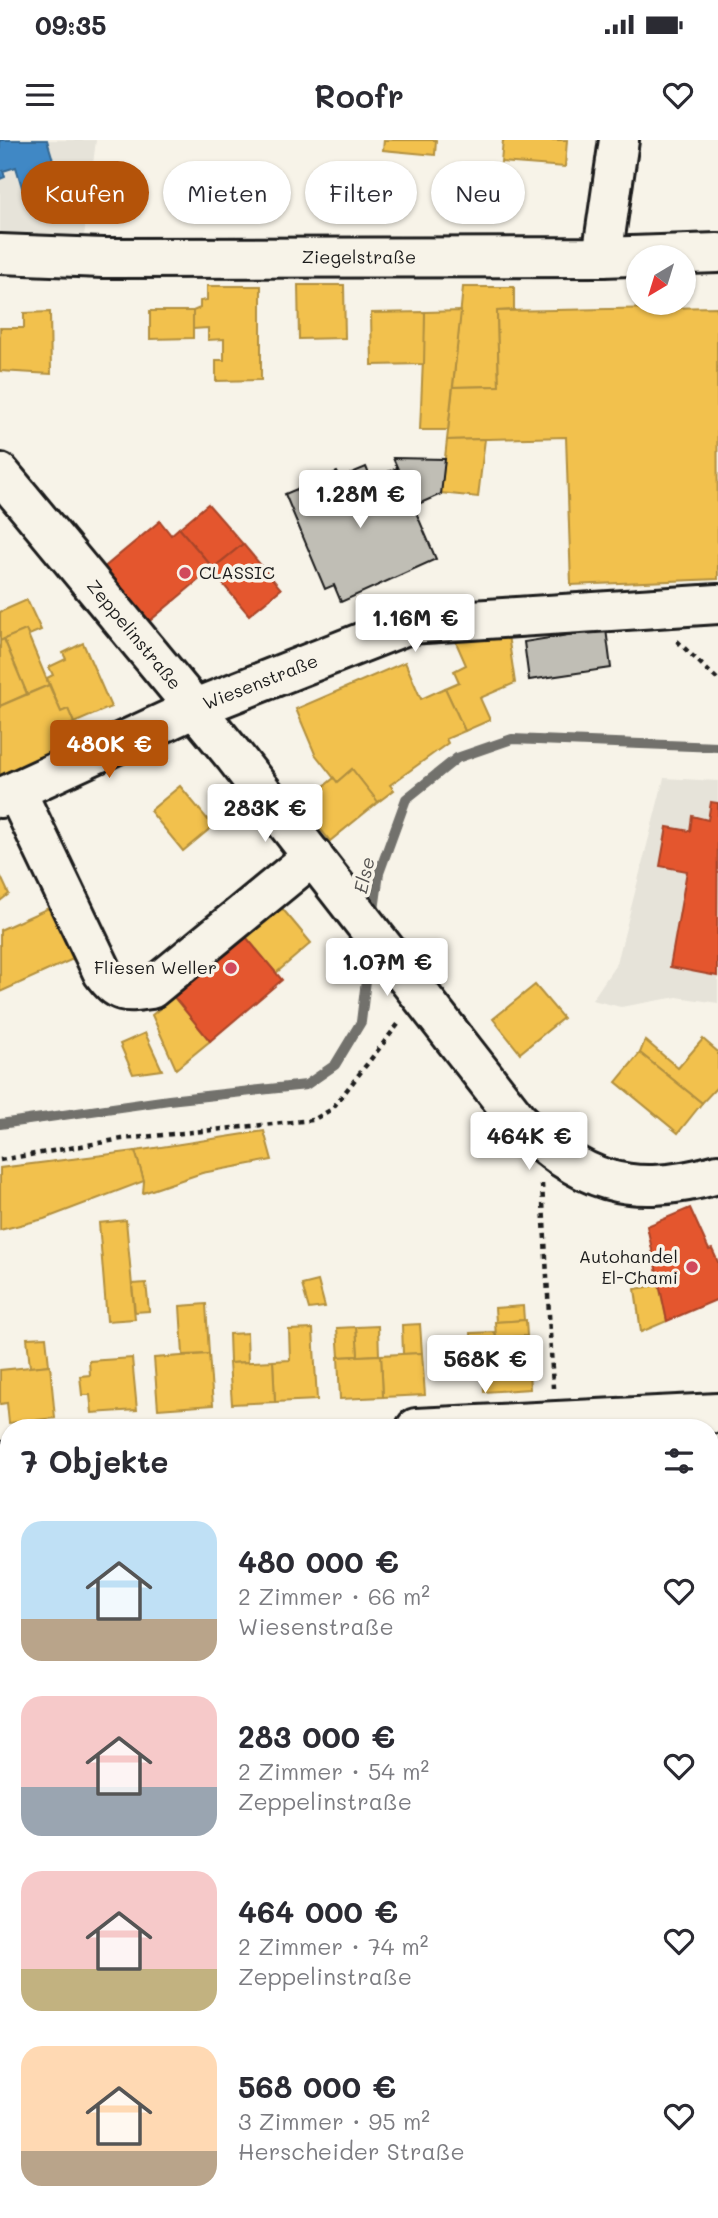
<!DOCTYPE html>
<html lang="de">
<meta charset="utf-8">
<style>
body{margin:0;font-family:Mali,sans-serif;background:#f2f2f3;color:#2b2b33;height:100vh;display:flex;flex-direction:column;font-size:26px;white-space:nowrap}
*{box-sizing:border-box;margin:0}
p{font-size:23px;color:#7c7c81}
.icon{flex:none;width:38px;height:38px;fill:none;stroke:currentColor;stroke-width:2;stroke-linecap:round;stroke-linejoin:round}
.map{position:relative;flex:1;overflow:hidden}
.drawer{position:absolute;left:0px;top:1279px;width:719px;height:800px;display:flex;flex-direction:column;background:#fff;border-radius:28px 28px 0 0;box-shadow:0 2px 5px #0004}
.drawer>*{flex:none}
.hud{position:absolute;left:21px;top:21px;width:677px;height:63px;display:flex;gap:14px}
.needle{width:46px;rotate:218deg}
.controls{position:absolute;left:626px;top:105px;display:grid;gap:14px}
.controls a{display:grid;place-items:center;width:70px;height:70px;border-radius:50%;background:#fff;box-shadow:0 2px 5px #0004;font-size:35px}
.price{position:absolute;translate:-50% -60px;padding:0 16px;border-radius:7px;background:#fff;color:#222;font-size:23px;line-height:46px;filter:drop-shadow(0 2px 4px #0008)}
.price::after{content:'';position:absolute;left:50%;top:42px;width:21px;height:16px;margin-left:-10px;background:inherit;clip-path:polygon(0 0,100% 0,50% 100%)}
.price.on{background:#b45309;color:#fff}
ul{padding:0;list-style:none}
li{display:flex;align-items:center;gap:21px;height:175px;padding:0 21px}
li span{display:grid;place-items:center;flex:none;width:196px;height:140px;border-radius:21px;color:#555}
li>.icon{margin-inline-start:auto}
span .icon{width:84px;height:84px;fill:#fffc;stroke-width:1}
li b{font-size:30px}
h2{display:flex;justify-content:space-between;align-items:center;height:84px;padding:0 21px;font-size:30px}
.chip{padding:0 24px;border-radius:32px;background:#fff;box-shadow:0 2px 5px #0004;font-size:24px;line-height:63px}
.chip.on{background:#b45309;color:#fff}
.status{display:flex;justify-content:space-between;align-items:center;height:49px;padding:0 35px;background:#fff;direction:ltr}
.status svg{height:19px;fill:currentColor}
header{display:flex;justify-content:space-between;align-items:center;height:91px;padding:0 21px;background:#fff;font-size:32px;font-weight:600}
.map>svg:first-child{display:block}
.built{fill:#e6e3d9}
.homes{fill:#f2c14e;stroke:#b2903f;stroke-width:2}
.shops{fill:#e4572e;stroke:#a84529;stroke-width:2}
.schools{fill:#3f88c5;stroke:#346892;stroke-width:2}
.industry{fill:#8d8d92;stroke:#6b6b6f;stroke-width:2}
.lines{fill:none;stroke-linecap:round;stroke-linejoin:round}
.stream{stroke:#72716c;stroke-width:10}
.building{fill:#c0beb5;stroke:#1c1c1c;stroke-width:2}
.minor-casing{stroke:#1c1c1c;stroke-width:44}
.major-casing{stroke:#1c1c1c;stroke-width:44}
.path{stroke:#1c1c1c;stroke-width:4.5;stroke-dasharray:5 5;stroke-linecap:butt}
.minor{stroke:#f7f3e8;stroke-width:38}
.major{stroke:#f7f3e8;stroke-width:38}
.poi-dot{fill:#d1495b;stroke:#f7f3e8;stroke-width:2.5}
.labels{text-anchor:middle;stroke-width:7;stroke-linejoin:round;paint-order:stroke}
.street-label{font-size:18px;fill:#1c1c1c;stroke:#f7f3e8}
.poi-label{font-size:18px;fill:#1c1c1c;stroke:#f7f3e8;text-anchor:end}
.water-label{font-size:19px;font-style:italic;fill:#565452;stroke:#f7f3e8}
</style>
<div class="status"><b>09:35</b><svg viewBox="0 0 49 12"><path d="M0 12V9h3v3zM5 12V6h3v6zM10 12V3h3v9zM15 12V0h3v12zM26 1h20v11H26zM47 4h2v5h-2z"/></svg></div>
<header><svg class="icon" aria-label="menu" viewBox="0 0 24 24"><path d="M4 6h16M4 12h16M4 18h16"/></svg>Roofr<svg class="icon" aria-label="heart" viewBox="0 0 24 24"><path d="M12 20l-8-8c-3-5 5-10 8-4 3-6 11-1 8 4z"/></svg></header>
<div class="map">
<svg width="718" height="2078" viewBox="0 0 718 2078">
<rect width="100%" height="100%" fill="#f7f3e8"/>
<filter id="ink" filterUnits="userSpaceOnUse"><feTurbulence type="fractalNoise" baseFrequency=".0143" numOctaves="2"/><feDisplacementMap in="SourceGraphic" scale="14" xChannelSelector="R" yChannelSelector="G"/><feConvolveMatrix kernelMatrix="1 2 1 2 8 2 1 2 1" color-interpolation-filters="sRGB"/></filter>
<g filter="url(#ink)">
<!-- built -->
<g class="built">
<polygon points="0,0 96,0 84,96 0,93"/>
<polygon points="664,638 718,641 718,863 677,857 621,867 592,860 617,823"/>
</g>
<!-- homes -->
<g class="homes">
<polygon points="384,0 436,0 435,15 383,10"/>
<polygon points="503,0 567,0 565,27 501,22"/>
<polygon points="95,40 112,40 113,70 96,71"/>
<polygon points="298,145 344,145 345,198 299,199"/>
<polygon points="207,146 261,146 261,240 216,241 216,220 224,220 224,199 208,200 208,188 193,189 193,171 200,168 200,161 207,160"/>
<polygon points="463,147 514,147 514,170 497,171 499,246 453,247"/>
<polygon points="717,167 718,439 571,445 566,297 447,300 453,247 499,246 497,171"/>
<polygon points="150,171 193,171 193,198 150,199"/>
<polygon points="461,171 448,290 420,290 425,172"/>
<polygon points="50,172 51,234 0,231 0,188 24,188 24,173"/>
<polygon points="425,172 424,224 372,225 371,173"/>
<polygon points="485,299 478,357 441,353 447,300"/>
<polygon points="27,460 41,490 29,495 26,490 0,501 0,472"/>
<polygon points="26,490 49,545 27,554 4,499"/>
<polygon points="508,495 515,543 480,558 490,580 465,591 445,548 459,542 454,531 466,525 455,500"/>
<polygon points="4,499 27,554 0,566 0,501"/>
<polygon points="83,503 111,567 74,583 68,569 61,572 47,538 53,535 49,527 66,519 63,513"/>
<polygon points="405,522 421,559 445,548 465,591 446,599 448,603 390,645 394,650 378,662 352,629 337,642 315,614 296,569"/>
<polygon points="49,545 61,572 68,569 74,583 54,592 61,609 0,636 0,566"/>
<polygon points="352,629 378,662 330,701 301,665 334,638 337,642"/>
<polygon points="180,646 213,686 183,711 150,671"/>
<polygon points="1,737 9,754 0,761 0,737"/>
<polygon points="53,766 82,815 0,852 0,790"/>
<polygon points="281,767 311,803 276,833 246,797"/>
<polygon points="535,845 563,878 520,913 493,879"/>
<polygon points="174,857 210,901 176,929 152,875"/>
<polygon points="145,893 162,930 133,934 120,904"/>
<polygon points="703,899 718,912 718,946 702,963 640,913 645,900 678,928"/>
<polygon points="640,913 702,963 678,993 616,942"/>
<polygon points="264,991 272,1020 202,1033 143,1053 144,1041 135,1011"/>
<polygon points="135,1011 144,1041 44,1079 0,1090 0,1028"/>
<polygon points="126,1080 135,1179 107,1181 99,1083"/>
<polygon points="318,1141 325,1167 309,1169 302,1145"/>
<polygon points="146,1143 149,1171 135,1172 132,1144"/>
<polygon points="659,1145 667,1181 641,1192 635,1149"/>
<polygon points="206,1164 209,1214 183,1215 180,1166"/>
<polygon points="523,1166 524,1180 496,1182 495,1168"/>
<polygon points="526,1180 527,1196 496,1198 495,1182"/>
<polygon points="420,1184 422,1213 403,1214 402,1185"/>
<polygon points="378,1186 379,1215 358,1216 356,1187"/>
<polygon points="356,1187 358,1216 339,1217 337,1188"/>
<polygon points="313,1189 317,1260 275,1262 273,1221 290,1220 289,1190"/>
<polygon points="495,1192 496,1198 527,1196 530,1249 484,1252 483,1233 473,1234 471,1193"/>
<polygon points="247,1193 248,1222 230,1223 229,1194"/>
<polygon points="46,1197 49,1225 30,1227 27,1198"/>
<polygon points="422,1213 425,1255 383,1257 381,1215"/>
<polygon points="209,1214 213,1265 158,1269 154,1218"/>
<polygon points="381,1215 383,1257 340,1259 338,1217"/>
<polygon points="132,1218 137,1270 92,1273 90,1255 82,1255 80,1236 90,1235 89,1221"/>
<polygon points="273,1221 275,1262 232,1264 229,1223"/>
<polygon points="50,1225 55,1278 9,1283 7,1263 0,1264 0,1230"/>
<polygon points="9,1365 9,1384 0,1385 0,1367"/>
<polygon points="9,1384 9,1432 0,1433 0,1385"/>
<polygon points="710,1500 718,1501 718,1548 710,1547"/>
<polygon points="4,1692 9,1693 9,1734 0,1732"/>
<polygon points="710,1800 718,1802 718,1856 710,1855"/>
<polygon points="0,1824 9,1825 5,1871 0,1871"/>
<polygon points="0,1906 9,1907 4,1944 0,1943"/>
<polygon points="710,1947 718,1949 716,1978 710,1976"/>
<polygon points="34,2070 102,2070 100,2078 32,2078"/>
<polygon points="136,2070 191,2070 189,2078 142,2078 135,2076"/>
<polygon points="231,2070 281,2070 280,2078 230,2078"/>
<polygon points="376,2070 415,2070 423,2072 422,2078 375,2078"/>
</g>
<!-- shops -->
<g class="shops">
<polygon points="208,364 243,404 213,428 179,388"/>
<polygon points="160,381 171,395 179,388 213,428 146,484 101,430"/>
<polygon points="243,404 281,449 249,475 211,430"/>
<polygon points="711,662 718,663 717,836 670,827 687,731 660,726 667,687 690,691 692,676 708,680"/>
<polygon points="246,797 282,840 210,901 174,857"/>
<polygon points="690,1068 709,1110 712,1109 718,1122 718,1159 667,1181 647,1086"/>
</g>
<!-- schools -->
<polygon class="schools" points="0,0 47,0 62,50 26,61 16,27 3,31 5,37 0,39"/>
<!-- industry -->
<polygon class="industry" points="710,1785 718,1787 718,1802 710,1800"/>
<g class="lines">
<!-- stream -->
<g class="stream">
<polyline points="373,778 379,733 406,659 457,618 512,599 718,607"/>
<polyline points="0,984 169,960 306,945 335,925 361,882 370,807"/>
</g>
</g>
<!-- building -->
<g class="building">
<polygon points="393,318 445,319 441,354 414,366"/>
<polygon points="366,327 371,339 397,328 436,419 341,462 334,445 325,449 285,354 337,332 340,338"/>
<polygon points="606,489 611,528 529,540 524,502"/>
</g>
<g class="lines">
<!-- minor casing -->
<g class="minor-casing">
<g id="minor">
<path id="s1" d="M 0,114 L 103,118 L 602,117 L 718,113"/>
<polyline points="602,117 619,0"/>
<path id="s2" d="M 0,333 L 235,617 L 517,979 C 581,1042 628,1059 718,1034"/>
<path d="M 16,651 L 103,833 C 119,854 125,853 151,849 L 313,716"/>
<path id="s3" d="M 0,658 L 193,569 L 409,484 L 718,464"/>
<polyline points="710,1579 718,1579"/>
<polyline points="0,1641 9,1637"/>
<polyline points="0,1766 9,1768"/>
<polyline points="710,1896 718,1898"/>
<polyline points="15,2078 16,2070"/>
</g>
</g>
<!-- major casing -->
<g class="major-casing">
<g id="major">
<polyline points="416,1288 718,1273"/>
<polyline points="0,1323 9,1321"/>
</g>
</g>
<!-- path -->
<g class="path">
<polyline points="677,501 718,540"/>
<polyline points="0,1020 122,999 313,980 332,969 399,883"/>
<polyline points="542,1044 553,1248"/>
</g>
<!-- minor -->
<use href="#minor" class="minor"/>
<!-- major -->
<use href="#major" class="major"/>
</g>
</g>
<!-- markers -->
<g class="poi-dot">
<circle cx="185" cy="433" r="7"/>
<circle cx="231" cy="828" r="7"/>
<circle cx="692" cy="1127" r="7"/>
</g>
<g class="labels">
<!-- street labels -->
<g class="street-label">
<text dy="6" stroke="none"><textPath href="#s1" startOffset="359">Ziegelstraße</textPath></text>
<text dy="6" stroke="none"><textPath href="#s2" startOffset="210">Zeppelinstraße</textPath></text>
<text dy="6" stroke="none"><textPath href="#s3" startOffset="285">Wiesenstraße</textPath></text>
</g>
<!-- poi labels -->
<g class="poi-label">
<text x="199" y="439" text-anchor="start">CLASSIC</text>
<text x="217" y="834">Fliesen Weller</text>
<text x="678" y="1123">Autohandel<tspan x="678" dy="21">El-Chami</tspan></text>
</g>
<!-- water labels -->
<g class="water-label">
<text transform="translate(364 735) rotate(-77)" y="7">Else</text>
</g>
</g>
</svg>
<div class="controls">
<a><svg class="needle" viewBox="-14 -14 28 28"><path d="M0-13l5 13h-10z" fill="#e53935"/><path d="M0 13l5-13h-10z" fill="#7c7c81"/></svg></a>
</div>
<b class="price" style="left:360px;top:390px">1.28M €</b>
<b class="price" style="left:415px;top:514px">1.16M €</b>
<b class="price on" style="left:109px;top:640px">480K €</b>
<b class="price" style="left:265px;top:704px">283K €</b>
<b class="price" style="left:387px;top:858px">1.07M €</b>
<b class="price" style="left:529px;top:1032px">464K €</b>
<b class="price" style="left:485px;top:1255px">568K €</b>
<div class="hud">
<a class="chip on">Kaufen</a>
<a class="chip">Mieten</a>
<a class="chip">Filter</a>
<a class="chip">Neu</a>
</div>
<section class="drawer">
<h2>7 Objekte<svg class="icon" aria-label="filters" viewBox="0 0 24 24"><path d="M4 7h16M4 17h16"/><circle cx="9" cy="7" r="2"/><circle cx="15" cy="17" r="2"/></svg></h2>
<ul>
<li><span style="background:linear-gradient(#bfe0f5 70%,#b9a48a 0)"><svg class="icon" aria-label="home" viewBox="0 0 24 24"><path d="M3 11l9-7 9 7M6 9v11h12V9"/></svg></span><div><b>480 000 €</b><p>2 Zimmer · 66 m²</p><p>Wiesenstraße</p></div><svg class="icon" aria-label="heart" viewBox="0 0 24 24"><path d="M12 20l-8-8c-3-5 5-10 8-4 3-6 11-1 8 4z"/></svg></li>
<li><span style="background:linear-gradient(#f6c9c9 65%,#9aa5b1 0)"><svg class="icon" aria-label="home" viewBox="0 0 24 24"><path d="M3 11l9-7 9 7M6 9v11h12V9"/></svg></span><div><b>283 000 €</b><p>2 Zimmer · 54 m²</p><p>Zeppelinstraße</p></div><svg class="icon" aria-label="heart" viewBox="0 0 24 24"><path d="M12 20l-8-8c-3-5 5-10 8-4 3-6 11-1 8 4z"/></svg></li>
<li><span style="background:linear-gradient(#f6c9c9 70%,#c2b280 0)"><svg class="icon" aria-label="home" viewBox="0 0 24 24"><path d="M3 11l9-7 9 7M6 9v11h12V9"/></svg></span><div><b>464 000 €</b><p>2 Zimmer · 74 m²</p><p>Zeppelinstraße</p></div><svg class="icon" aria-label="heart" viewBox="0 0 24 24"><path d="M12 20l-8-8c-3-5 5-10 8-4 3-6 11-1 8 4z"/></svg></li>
<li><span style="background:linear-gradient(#ffd9b3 75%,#b9a48a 0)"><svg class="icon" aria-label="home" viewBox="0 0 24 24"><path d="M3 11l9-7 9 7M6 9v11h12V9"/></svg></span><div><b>568 000 €</b><p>3 Zimmer · 95 m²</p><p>Herscheider Straße</p></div><svg class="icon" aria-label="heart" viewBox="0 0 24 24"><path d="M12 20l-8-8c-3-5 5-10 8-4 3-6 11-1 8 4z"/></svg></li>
</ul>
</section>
</div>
